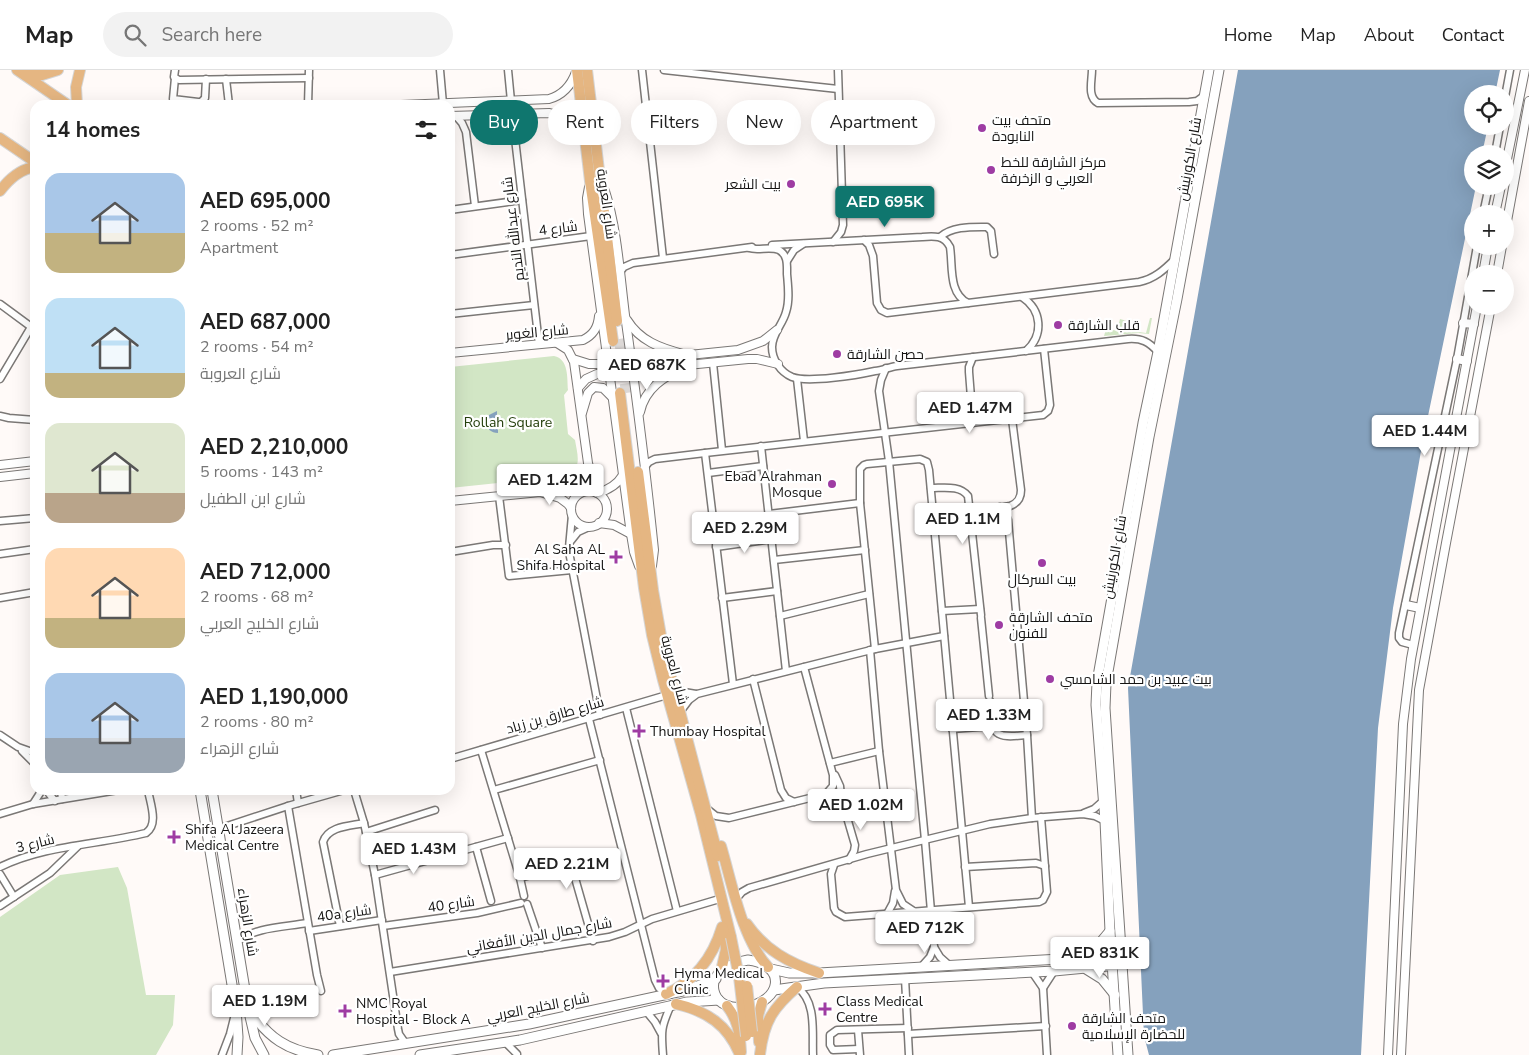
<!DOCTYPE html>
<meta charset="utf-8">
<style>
body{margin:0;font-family:"Nunito Sans",Cairo,sans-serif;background:#f2f2f2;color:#222;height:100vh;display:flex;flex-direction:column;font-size:19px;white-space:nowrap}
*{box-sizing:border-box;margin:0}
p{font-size:16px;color:#767676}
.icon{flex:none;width:28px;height:28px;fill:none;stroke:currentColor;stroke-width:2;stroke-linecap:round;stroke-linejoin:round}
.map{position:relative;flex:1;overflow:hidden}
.sheet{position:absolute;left:30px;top:30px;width:425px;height:695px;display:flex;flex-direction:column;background:#fff;border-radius:15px;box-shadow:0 5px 20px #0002}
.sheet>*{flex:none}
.guide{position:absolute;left:470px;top:30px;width:475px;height:45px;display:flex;gap:10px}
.fabs{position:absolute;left:1464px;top:15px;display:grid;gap:10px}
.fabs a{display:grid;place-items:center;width:50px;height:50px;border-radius:50%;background:#fff;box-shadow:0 5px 20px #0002;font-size:25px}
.price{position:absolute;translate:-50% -42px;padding:0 11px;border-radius:5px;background:#fff;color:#222;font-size:16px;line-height:32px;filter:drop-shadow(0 1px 2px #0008)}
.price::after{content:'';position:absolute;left:50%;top:30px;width:15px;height:11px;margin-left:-8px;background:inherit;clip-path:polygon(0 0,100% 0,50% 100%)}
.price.current{background:#0f766e;color:#fff}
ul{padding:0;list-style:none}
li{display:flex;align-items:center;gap:15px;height:125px;padding:0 15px}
li span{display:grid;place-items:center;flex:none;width:140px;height:100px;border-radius:15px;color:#555}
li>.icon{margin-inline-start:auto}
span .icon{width:60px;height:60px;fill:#fffc;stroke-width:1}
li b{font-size:21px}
h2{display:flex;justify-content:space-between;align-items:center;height:60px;padding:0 15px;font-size:21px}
.chip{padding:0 18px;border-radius:22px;background:#fff;box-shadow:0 5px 20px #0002;font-size:18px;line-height:45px}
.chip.current{background:#0f766e;color:#fff}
header{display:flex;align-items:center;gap:30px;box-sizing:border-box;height:70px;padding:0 25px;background:#fff;border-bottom:1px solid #e0e0e0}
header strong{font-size:24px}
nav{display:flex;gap:28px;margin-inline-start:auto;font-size:18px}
.search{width:350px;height:45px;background:#f2f2f2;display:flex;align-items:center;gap:12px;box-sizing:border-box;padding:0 18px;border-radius:28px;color:#767676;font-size:19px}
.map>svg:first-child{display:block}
.green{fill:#d2e6c5}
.water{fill:#85a1bd}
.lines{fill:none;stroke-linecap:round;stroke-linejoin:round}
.primary-tunnel{stroke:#dcd8d6;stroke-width:10;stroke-dasharray:10 5;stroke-linecap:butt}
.minor-casing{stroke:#7b7876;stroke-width:9}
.tertiary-casing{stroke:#7b7876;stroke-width:10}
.secondary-casing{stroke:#7b7876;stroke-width:11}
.primary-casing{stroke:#d5d5d5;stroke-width:12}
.minor{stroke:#fff;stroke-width:6}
.tertiary{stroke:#fff;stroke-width:8}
.secondary{stroke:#fff;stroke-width:9}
.primary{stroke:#e5b682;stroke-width:10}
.primary-bridge-casing{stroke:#d5d5d5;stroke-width:12;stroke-linecap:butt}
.primary-bridge{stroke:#e5b682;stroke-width:10}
.poi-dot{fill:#9e3ca3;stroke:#fff;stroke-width:2}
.labels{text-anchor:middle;stroke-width:4.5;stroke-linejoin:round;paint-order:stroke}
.poi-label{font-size:14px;fill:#151413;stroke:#fff;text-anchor:start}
.street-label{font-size:14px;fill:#151413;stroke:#fff}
.park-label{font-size:14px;fill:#253f0d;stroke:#fff}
</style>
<header>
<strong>Map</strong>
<div class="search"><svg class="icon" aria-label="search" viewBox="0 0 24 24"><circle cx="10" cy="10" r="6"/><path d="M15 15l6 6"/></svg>Search here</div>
<nav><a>Home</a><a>Map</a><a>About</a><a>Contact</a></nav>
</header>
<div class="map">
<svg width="1529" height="985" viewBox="0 0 1529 985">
<rect width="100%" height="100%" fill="#fffaf8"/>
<!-- green -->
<g class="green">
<polygon points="1150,248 1152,248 1149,264 1138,263 1104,266 1106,259 1119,261 1117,260 1120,249 1127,251 1124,262 1139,262 1146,263"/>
<path d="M 554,286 C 569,289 567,308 568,320 L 564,325 L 568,364 L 575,370 C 577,383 583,399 567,406 L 450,418 L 450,297 Z"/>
<polygon points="118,797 127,818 146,925 175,925 173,955 156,985 0,985 0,847 60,805"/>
</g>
<!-- water -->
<g class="water">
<polygon points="1238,0 1500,0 1495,24 1472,24 1472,56 1488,56 1482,84 1472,84 1472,116 1476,116 1423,370 1393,538 1378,658 1361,985 1149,985 1144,966 1128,618"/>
<path d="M 497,341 L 497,346 L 502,348 C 504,352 502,355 498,357 L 498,363 C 491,363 487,359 486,352 L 489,345 Z"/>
</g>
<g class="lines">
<!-- primary-tunnel -->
<polyline class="primary-tunnel" points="619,269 626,323"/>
<!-- minor casing -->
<g class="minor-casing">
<g id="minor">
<polyline points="175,0 174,7 179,10 309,8"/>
<polyline points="440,0 443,34"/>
<polyline points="508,0 511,31"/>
<polyline points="642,0 663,188"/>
<polyline points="664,0 838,19"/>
<path d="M 1092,0 C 1092,11 1087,27 1098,33 L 1189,32 L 1197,31 L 1204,26"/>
<polyline points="175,8 173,29 198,32 201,32 205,28 206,9"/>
<polyline points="226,9 229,35"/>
<polyline points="1505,27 1510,0"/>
<polyline points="308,35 309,0"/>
<polyline points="521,43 516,51 514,60 539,274"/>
<polyline points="456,46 462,53 466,62 475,136"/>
<polyline points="1495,84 1500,56"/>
<polyline points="450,140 522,130"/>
<polyline points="1483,144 1489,116"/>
<path d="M 940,167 C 952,156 972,157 987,157 L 991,161 L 994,184"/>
<path d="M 864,170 L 869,175 L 873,186 L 877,233 L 881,240 L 887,243 L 1139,212 C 1154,209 1164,200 1175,189"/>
<polyline points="833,172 841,162 843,155 838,0"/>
<path d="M 772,175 L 922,167 C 934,166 944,165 950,177 C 953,196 948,223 968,233"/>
<path d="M 749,178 C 758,181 770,176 779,180 C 788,185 787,195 787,204 C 788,216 790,230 786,242 C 783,254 772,264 772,277 C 772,289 780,302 792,307 C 808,313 857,305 875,301 C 883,300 890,297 897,296 L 1128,269 C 1142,268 1149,272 1158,282"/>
<polyline points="450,185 591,166"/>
<polyline points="787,191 794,180 803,174"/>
<polyline points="620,202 624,197 633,193 752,177"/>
<path d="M 1022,227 C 1042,240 1044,265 1026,281"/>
<polyline points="0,234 34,259"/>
<polyline points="450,244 534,235"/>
<polyline points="973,287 969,297 969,302 973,353"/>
<polyline points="713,293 722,380"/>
<polyline points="886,298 881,310 879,321 889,391 925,770 934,877 940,887 949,895"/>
<polyline points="0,309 31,257"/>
<polyline points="797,309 804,371"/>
<polyline points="0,346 9,348 35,350"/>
<polyline points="761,376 786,601"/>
<polyline points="705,383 733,614"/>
<polyline points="645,397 649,392 655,389 705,383 1043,345 1048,341 1050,335 1044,279"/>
<polyline points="708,403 763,396"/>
<path d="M 931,418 C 944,418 960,415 968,426 L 981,545"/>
<polyline points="499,426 509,506 572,500"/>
<polyline points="1000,437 1005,443 1008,450 1027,665 1032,748"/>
<path d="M 971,443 L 1010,436 C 1018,433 1021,428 1021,420 L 1012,349"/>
<polyline points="769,444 860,433"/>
<polyline points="572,445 569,478 570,487 600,645"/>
<polyline points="0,451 35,448"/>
<polyline points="570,472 578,462 589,457"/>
<polyline points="716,477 772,469"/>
<polyline points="450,482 493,475 506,475"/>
<polyline points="0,484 35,479"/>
<polyline points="774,490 865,480"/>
<polyline points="0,528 35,522"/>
<polyline points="722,528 777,521"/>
<polyline points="942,541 980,539"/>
<polyline points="780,546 869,524"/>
<polyline points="981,548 989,626"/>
<polyline points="1413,575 1402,572 1399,568 1399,563 1457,289 1477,176"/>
<polyline points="875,579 860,433 860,399 864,395 867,394 920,389 927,392 929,400 969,837"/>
<polyline points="870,580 879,681 896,820 903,834 915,842"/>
<polyline points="804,597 833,705 833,716 826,724"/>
<polyline points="753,609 781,720 786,728 794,732"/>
<polyline points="673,616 684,622 696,624"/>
<path d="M 990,631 C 993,664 991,669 1027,665"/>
<polyline points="626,638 677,841"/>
<polyline points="680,642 689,630 697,624 875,579 944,566"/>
<polyline points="589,649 655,910 659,918 666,924"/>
<polyline points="952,659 992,656"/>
<polyline points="0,665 18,677 35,683"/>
<polyline points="481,680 520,808 524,826"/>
<polyline points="22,681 35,694"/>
<polyline points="450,689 667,625"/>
<polyline points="830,693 879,681"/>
<polyline points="835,705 840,716 841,727 855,775 854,781 849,790"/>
<polyline points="46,720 55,731"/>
<polyline points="61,720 62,729"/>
<polyline points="296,720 298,733"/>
<polyline points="354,720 364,753 375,805 398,959 399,964 406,974"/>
<polyline points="494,720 600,690"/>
<polyline points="33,734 42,720"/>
<polyline points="288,736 317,905 321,921"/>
<polyline points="706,738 716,746 729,748 826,724 834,724 841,727"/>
<polyline points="1084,743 1094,739 1103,731"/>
<polyline points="0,744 33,734 118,720"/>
<polyline points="218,759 288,736 344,720"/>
<polyline points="366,762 435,740"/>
<polyline points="476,777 491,831"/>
<polyline points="834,795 831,804 834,838 836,842 845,847 1039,832 1043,830 1047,822 1041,747"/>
<path d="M 0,797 C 45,775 97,775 146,763 C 159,754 150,733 148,720"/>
<polyline points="965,797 1036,793 1045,796"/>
<polyline points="0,804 14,827"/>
<polyline points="375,805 508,768"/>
<polyline points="520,808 563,796 567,796 573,801 593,871"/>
<polyline points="736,829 742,822 749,818 867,784 990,754 1032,748 1083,744 1095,746 1105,751"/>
<polyline points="527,834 542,878"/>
<polyline points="0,836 50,803 78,776"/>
<polyline points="887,844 893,833 895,821"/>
<path d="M 340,856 L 323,772 C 328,756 350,756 364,753"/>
<polyline points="383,856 477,843 521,833"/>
<polyline points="309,861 382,850"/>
<path d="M 237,872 C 254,857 285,857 307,853"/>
<polyline points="922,896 930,887 934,877"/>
<polyline points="390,902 609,867 625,862 652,849 716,830"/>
<polyline points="1032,902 1043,918 1047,985"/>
<polyline points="905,908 909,985"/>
<path d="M 797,917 C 817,932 812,962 813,985"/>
<polyline points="1043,918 1054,901"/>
<polyline points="646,941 655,952 661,963"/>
<polyline points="858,960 860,985"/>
<polyline points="908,964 1046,956"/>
<polyline points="505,972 517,984"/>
<polyline points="859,979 833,980 830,975 830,965 837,960 908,958"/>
<polyline points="222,985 230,964 234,948"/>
<path d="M 663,985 C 661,961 661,957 671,935"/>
</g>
</g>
<!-- tertiary casing -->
<g class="tertiary-casing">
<g id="tertiary">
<path d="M 401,35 L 549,29 C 563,25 571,16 576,2"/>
<path d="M 450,46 L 549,43 C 565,46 574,56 585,68"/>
<polyline points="1505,99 1525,0"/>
<polyline points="589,117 587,128 588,144 631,464 634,482 639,496"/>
<path d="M 605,121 C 617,158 620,205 625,245 C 636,323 646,401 654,480 L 652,496"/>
<polyline points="1495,144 1501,116"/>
<polyline points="1505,162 1529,31"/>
<polyline points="1483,204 1488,176"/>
<polyline points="1497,204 1502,176"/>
<path d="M 627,250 C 640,271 660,278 683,284"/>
<polyline points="1463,253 1474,254"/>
<polyline points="557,273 568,280 574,292 588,393 596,422"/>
<path d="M 450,283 L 583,270 C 593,265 598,258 599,246"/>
<polyline points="573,289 589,294 601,294 738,280 763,271 777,260"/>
<polyline points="1457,289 1467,291"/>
<polyline points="578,318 586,309 597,304 748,289 757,289 778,294"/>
<path d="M 640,342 C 645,318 664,307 684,297"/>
<polyline points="582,343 588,323 594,317 603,318 613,328"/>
<polyline points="0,395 35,391"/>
<polyline points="0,407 35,403"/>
<path d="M 547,421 C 566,419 583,419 588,396"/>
<circle cx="589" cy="439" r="18"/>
<path d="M 597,423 C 609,420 617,415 623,405"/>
<polyline points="450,431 540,422 560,428 568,434 571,438"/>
<polyline points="599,453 614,455 631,464"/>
<polyline points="1406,535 1420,538"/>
<polyline points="1388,985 1403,654 1411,589 1477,236"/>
<polyline points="1401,985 1419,620 1446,473 1491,236"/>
</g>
</g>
<!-- secondary casing -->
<g class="secondary-casing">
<g id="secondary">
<polyline points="200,720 236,939 238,967 237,985"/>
<polyline points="212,720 248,938 255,968 264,985"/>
<polyline points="1083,886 1095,879 1110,861"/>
<path d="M 748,890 C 788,895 782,932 745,937 C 739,938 732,938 726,935 C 721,933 717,929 715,924 C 707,903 731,893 748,890 Z"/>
<polyline points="771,899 789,903 819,903 1078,888 1117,884"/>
<polyline points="1086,899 1102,909 1115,925"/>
<polyline points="774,920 824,913 1054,901 1118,895"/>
<path d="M 251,942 C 269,968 287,980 318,985"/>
<polyline points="333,985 529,954 687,920 716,909"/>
<polyline points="420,985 520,970 687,932 719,930"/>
<polyline points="1118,985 1110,861 1105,751 1096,635 1097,612 1143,353 1158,282 1209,0"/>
<polyline points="1128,985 1105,638 1106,613 1149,367 1177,229 1219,0"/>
</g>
</g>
<!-- primary casing -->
<g class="primary-casing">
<g id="primary">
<polyline points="17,0 68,35"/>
<polyline points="577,0 590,111 613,271"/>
<polyline points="587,0 617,251"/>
<polyline points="25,5 42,5 58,0"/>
<polyline points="77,35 76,17 80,0"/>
<polyline points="0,68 35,92"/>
<path d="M 0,121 C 9,109 20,99 35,97"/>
<polyline points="620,323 644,518 652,565 663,610 701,745 731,867"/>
<polyline points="638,402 653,520 663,577 718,786"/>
<path d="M 721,776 C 732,813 742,869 768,897"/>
<path d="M 747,854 C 765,880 789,893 819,903"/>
<polyline points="721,901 726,879 723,858"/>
<path d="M 666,924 C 695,911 713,887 722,857"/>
<path d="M 676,934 C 707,941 728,955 740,985"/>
<path d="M 727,936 C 738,950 740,964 741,982"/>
<polyline points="759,972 758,946 762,932"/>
<path d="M 760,984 C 764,951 773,938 797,917"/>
</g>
</g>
<!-- minor -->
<use href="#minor" class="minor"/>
<!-- tertiary -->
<use href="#tertiary" class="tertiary"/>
<!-- secondary -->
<use href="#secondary" class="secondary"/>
<!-- primary -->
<use href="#primary" class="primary"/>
<!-- primary-bridge casing -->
<g class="primary-bridge-casing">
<g id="primary-bridge">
<polyline points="731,867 739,907 746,966"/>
<polyline points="747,916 752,962"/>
</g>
</g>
<!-- primary-bridge -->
<use href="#primary-bridge" class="primary-bridge"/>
</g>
<!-- markers -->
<g class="poi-dot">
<circle cx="982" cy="58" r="5"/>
<circle cx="991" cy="100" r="5"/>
<circle cx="791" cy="114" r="5"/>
<circle cx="1058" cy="255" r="5"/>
<circle cx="837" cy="284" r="5"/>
<circle cx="832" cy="414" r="5"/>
<path d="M613.5 479.5h5v5h5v5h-5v5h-5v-5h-5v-5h5z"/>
<circle cx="1042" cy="493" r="5"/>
<circle cx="999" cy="555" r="5"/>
<circle cx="1050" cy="609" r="5"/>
<path d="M636.5 653.5h5v5h5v5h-5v5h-5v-5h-5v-5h5z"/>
<path d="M171.5 759.5h5v5h5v5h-5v5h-5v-5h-5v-5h5z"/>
<path d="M660.5 903.5h5v5h5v5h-5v5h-5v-5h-5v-5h5z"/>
<path d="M822.5 931.5h5v5h5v5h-5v5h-5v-5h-5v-5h5z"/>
<path d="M342.5 933.5h5v5h5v5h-5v5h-5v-5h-5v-5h5z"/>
<circle cx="1072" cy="956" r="5"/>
</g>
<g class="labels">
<!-- poi labels -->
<g class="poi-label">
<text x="992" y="55">متحف بيت<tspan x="992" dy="16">النابودة</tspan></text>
<text x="1001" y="97">مركز الشارقة للخط<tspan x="1001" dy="16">العربي و الزخرفة</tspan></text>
<text x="781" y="119" text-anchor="end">بيت الشعر</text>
<text x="1068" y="260">قلب الشارقة</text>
<text x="847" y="289">حصن الشارقة</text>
<text x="822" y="411" text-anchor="end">Ebad Alrahman<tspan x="822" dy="16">Mosque</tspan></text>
<text x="605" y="484" text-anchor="end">Al Saha AL<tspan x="605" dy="16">Shifa Hospital</tspan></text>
<text x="1042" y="514" text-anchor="middle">بيت السركال</text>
<text x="1009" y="552">متحف الشارقة<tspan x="1009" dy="16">للفنون</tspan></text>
<text x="1060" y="614">بيت عبيد بن حمد الشامسي</text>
<text x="650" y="666">Thumbay Hospital</text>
<text x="185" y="764">Shifa Al Jazeera<tspan x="185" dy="16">Medical Centre</tspan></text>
<text x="674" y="908">Hyma Medical<tspan x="674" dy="16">Clinic</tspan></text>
<text x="836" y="936">Class Medical<tspan x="836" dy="16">Centre</tspan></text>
<text x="356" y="938">NMC Royal<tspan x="356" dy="16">Hospital - Block A</tspan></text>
<text x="1082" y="953">متحف الشارقة<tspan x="1082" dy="16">للحضارة الإسلامية</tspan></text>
</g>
<!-- street labels -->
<g class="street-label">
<text transform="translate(1189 89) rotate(-80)" y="5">شارع الكورنيش</text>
<text transform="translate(607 134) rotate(82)" y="5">شارع العروبة</text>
<text transform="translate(558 158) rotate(-7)" y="5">شارع 4</text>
<text transform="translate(513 159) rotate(-97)" y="5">شارع عبدالله النديم</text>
<text transform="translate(537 262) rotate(-5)" y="5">شارع الغوير</text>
<text transform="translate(1114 487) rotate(-80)" y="5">شارع الكورنيش</text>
<text transform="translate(675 600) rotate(75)" y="5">شارع العروبة</text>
<text transform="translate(555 645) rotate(-16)" y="5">شارع طارق بن زياد</text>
<text transform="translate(35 773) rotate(-14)" y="5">شارع 3</text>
<text transform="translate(451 834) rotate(-8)" y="5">شارع 40</text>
<text transform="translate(344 843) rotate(-8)" y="5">40a شارع</text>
<text transform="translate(248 852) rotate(81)" y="5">شارع الزهراء</text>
<text transform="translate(539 865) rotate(-10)" y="5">شارع جمال الدين الأفغاني</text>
<text transform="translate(538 937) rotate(-11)" y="5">شارع الخليج العربي</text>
</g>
<!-- park labels -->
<g class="park-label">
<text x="508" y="357">Rollah Square</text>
</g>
</g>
</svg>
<div class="fabs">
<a><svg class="icon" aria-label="locate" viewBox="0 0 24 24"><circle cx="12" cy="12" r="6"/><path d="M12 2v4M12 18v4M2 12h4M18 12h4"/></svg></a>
<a><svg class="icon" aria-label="layers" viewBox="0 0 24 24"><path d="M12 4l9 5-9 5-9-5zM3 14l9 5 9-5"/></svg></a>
<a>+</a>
<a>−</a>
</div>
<b class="price current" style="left:885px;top:158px">AED 695K</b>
<b class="price" style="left:647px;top:321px">AED 687K</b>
<b class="price" style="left:970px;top:364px">AED 1.47M</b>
<b class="price" style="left:1425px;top:387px">AED 1.44M</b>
<b class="price" style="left:550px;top:436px">AED 1.42M</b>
<b class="price" style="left:963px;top:475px">AED 1.1M</b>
<b class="price" style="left:745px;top:484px">AED 2.29M</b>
<b class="price" style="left:989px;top:671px">AED 1.33M</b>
<b class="price" style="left:861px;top:761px">AED 1.02M</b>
<b class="price" style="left:414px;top:805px">AED 1.43M</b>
<b class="price" style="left:567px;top:820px">AED 2.21M</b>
<b class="price" style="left:925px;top:884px">AED 712K</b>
<b class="price" style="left:1100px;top:909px">AED 831K</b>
<b class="price" style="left:265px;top:957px">AED 1.19M</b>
<div class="guide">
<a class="chip current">Buy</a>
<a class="chip">Rent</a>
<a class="chip">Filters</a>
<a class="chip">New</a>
<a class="chip">Apartment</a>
</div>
<section class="sheet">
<h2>14 homes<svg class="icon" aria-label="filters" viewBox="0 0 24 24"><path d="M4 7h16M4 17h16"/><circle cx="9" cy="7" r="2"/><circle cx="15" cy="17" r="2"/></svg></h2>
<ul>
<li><span style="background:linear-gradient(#a9c7e8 60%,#c2b280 0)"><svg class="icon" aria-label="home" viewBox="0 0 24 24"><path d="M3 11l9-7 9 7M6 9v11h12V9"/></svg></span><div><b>AED 695,000</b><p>2 rooms · 52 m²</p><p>Apartment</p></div></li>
<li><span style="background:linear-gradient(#bfe0f5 75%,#c2b280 0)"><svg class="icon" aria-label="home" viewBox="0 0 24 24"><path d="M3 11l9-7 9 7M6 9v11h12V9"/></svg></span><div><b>AED 687,000</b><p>2 rooms · 54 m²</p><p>شارع العروبة</p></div></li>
<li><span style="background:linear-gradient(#dfe7d0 70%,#b9a48a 0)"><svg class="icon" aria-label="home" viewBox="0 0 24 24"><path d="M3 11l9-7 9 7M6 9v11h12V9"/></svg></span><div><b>AED 2,210,000</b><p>5 rooms · 143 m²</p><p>شارع ابن الطفيل</p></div></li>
<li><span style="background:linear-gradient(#ffd9b3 70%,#c2b280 0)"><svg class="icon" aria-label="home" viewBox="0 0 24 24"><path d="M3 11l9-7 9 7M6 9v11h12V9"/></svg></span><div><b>AED 712,000</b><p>2 rooms · 68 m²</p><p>شارع الخليج العربي</p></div></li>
<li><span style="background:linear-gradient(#a9c7e8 65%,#9aa5b1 0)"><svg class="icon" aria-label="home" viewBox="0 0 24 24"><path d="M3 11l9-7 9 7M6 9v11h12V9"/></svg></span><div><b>AED 1,190,000</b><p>2 rooms · 80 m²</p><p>شارع الزهراء</p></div></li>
</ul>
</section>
</div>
